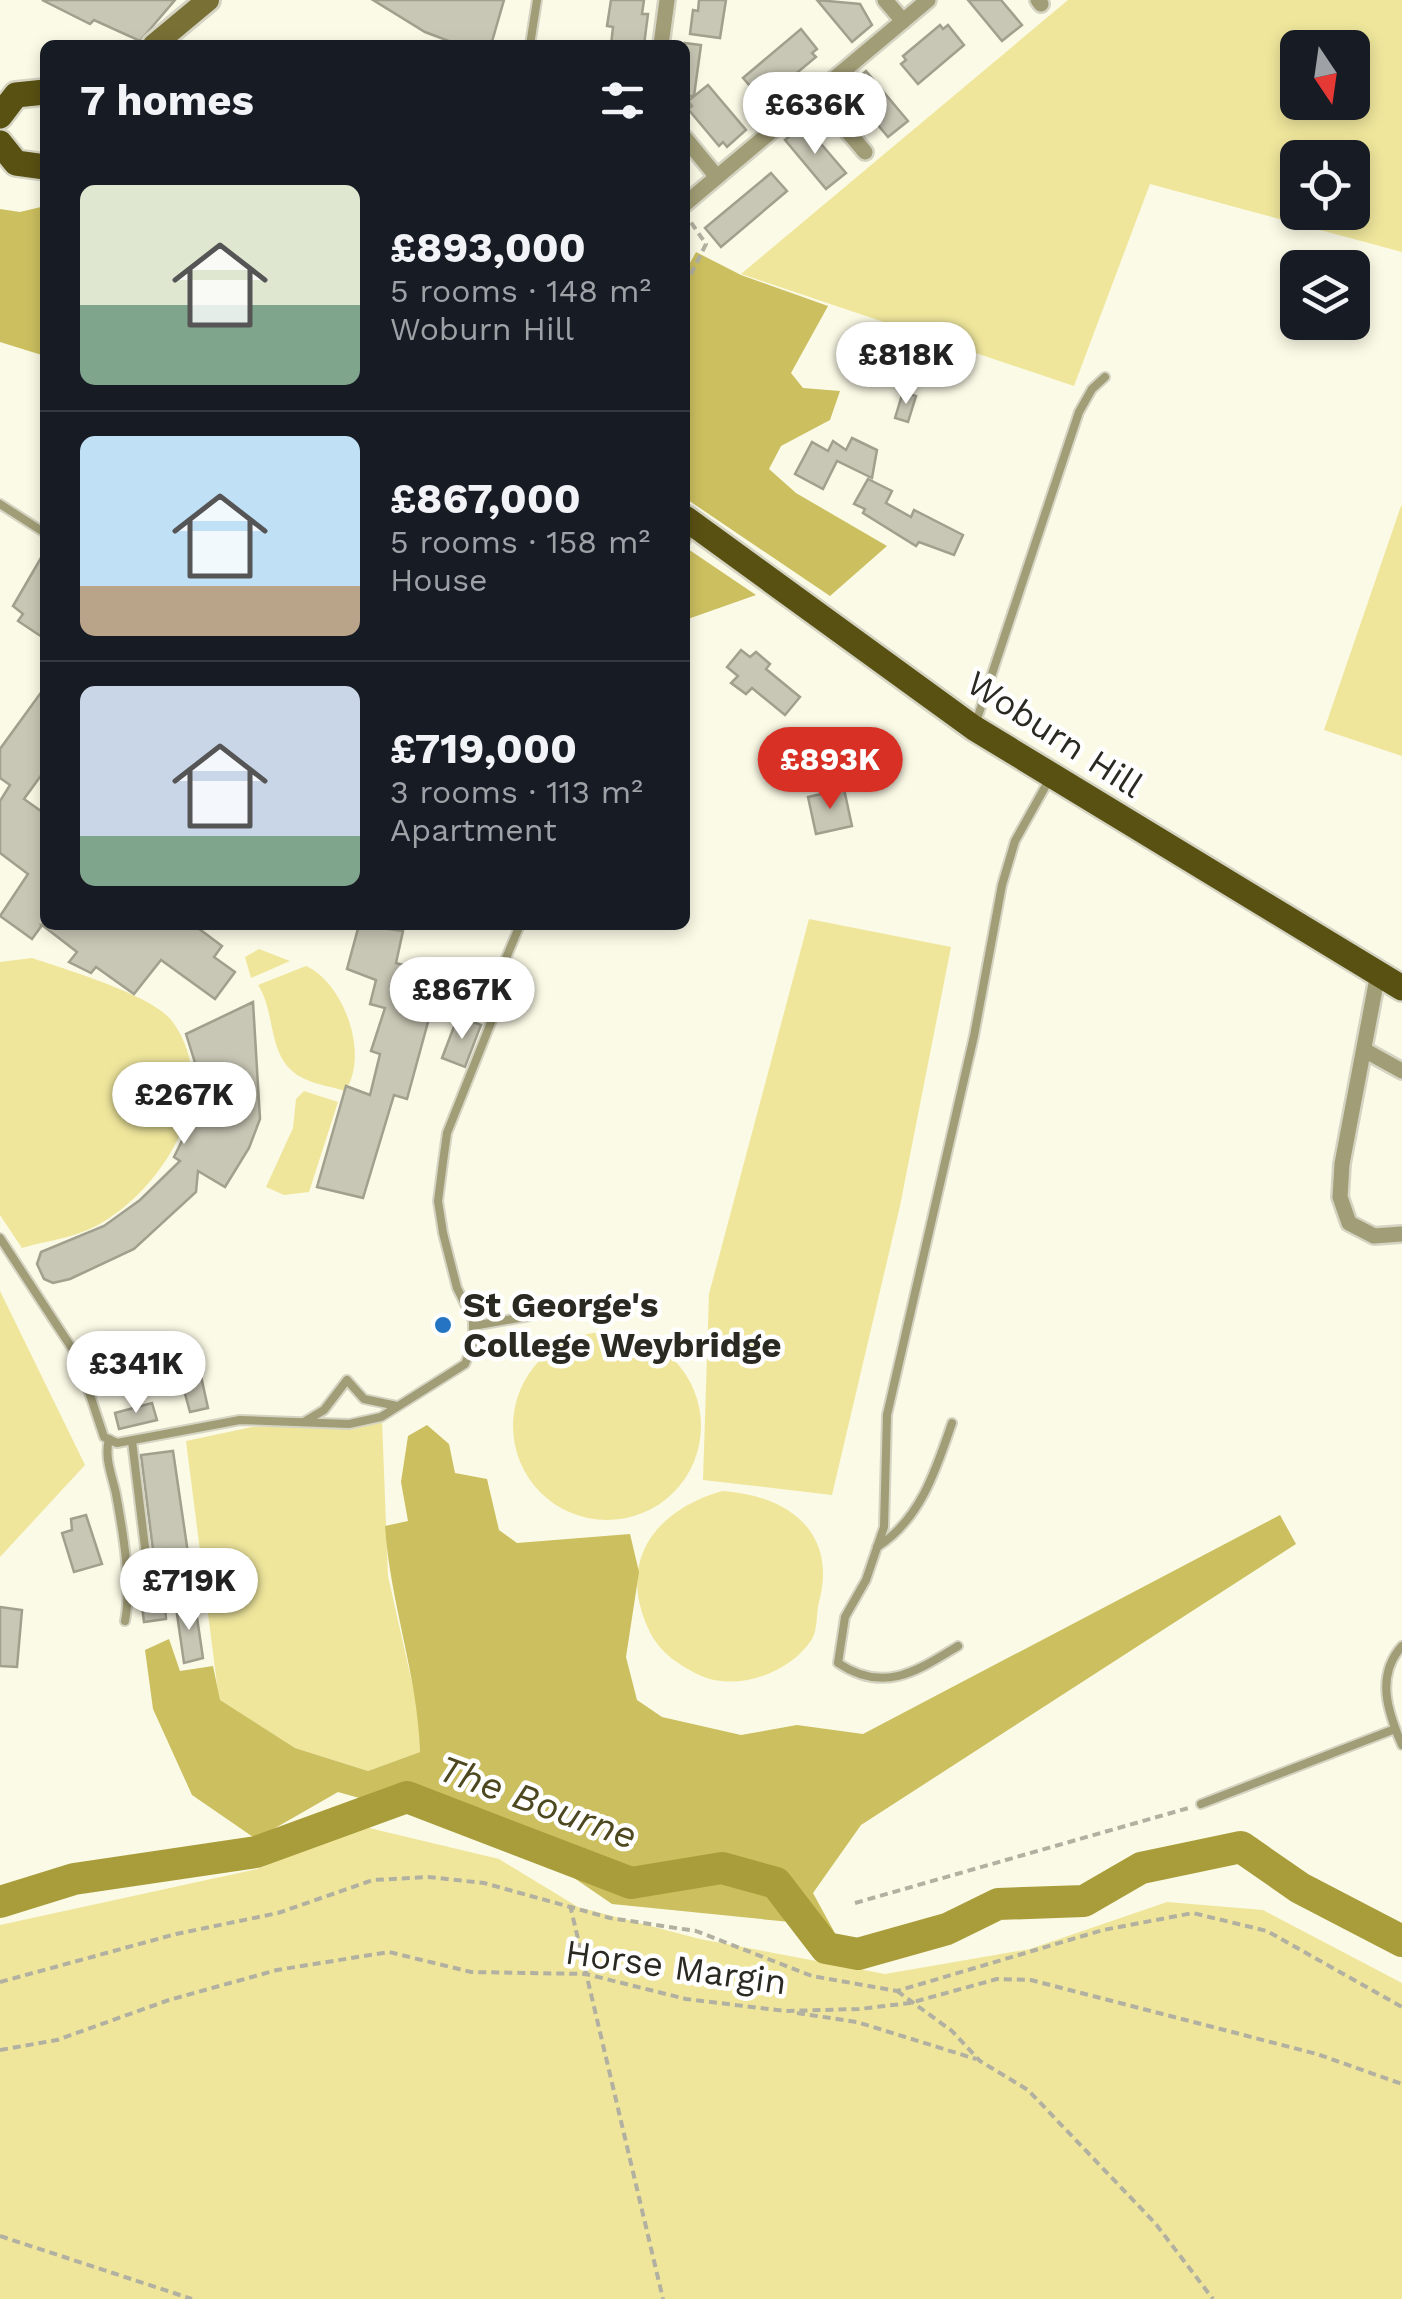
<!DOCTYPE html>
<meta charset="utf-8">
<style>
body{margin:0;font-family:"Work Sans",sans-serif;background:#20242c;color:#f1f3f6;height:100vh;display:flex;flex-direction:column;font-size:38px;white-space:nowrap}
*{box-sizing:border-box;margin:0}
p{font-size:32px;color:#9ea1a6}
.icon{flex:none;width:55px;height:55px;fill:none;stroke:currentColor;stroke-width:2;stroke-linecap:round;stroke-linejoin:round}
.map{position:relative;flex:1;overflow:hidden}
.details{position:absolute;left:40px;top:40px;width:650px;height:890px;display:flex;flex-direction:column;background:#171b24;border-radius:15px;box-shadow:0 5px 15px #0003}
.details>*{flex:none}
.needle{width:65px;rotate:167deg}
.buttons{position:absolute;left:1280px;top:30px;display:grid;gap:20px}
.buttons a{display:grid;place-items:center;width:90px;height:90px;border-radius:15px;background:#171b24;box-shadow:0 5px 15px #0003;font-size:50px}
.price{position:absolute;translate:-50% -85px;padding:0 22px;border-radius:35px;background:#fff;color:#222;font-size:32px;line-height:65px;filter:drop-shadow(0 2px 5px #0008)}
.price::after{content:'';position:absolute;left:50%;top:60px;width:30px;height:22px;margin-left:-15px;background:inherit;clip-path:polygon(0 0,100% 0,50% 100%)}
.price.selected{background:#d93025;color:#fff}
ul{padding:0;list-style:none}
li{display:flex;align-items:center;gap:30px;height:250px;padding:0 40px}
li+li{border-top:2px solid #363941}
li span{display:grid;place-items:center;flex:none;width:280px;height:200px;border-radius:15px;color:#555}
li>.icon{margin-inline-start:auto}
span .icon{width:120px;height:120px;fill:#fffc;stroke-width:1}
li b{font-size:42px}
h2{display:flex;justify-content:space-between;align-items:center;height:120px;padding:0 40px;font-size:42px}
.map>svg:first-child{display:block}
.green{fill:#efe69c;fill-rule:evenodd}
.forest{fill:#cbbf5f}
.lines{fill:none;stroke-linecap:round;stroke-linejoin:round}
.river{stroke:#a99d3b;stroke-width:32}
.building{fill:#c8c6b4;stroke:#a19f8d;stroke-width:2.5}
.lane-casing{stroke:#d5d4c3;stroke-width:12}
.street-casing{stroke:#d5d4c3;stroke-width:20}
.secondary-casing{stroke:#d5d4c3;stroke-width:28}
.primary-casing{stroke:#d5d4c3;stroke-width:30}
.path{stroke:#b1b0a1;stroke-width:4;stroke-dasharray:8 5;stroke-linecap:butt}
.lane{stroke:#a19d76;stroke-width:8}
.street{stroke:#a19d76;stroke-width:15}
.secondary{stroke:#787035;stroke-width:22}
.primary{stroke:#595112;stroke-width:25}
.poi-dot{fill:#2574c3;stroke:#fff;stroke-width:4}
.labels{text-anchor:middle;stroke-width:9;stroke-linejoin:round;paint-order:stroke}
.street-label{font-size:35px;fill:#2a2922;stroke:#fff}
.poi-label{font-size:35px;font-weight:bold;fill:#2a2922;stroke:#fff;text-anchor:start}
.water-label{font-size:38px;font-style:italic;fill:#4d481f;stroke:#fff}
</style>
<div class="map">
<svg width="1402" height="2299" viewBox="0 0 1402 2299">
<rect width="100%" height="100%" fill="#fbfae6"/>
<!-- green -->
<g class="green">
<path d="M 1068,0 L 1402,0 L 1402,252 L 1150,184 L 1074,386 L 741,274 ZM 1298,48 L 1352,48 L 1352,102 L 1298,102 ZM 1298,158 L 1352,158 L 1352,212 L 1298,212 Z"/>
<polygon points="1401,506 1402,506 1402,756 1324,730"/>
<polygon points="809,919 951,947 900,1206 832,1495 703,1480 709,1294"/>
<polygon points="259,949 290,961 251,978 245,957"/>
<path d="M 32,958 C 64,969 153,995 172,1021 C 225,1092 162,1191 96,1226 C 74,1238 45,1241 22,1248 L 0,1215 L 0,962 Z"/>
<path d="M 306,966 C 344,983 370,1055 345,1091 C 333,1087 318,1085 307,1080 C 265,1063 278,1016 258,985 Z"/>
<polygon points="304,1091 338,1102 309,1192 284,1195 266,1187 293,1128 296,1099"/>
<polygon points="0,1291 85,1465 0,1557"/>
<circle cx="607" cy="1426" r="94"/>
<polygon points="382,1420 388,1576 419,1714 420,1752 368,1771 295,1748 219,1700 186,1441 252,1427 368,1425"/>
<path d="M 722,1491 C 787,1495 838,1531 819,1602 C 816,1613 818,1629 812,1639 C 790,1674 734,1693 697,1674 C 676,1663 658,1651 648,1628 C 617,1560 656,1510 722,1491 Z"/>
<polygon points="361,1826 499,1859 578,1907 700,1939 885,1974 1030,1949 1167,1902 1263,1910 1402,1983 1402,2299 0,2299 0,1925 257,1869"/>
</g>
<!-- forest -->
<g class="forest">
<polygon points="45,206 45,356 0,342 0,209 20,212"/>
<polygon points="696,252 741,275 828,306 791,373 803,388 840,391 830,420 781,446 769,469 796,493 887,546 830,596 685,498 685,272"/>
<polygon points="685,547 756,595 685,620"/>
<path d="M 427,1425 L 449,1444 L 455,1473 L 487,1479 L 499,1530 L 517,1543 L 630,1534 L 639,1572 L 626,1657 L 637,1700 L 662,1717 L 741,1735 L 797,1725 L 863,1734 L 1280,1515 L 1296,1544 L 861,1825 L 813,1893 L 837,1937 L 790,1922 L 612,1904 L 526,1845 L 338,1792 L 256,1839 L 192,1795 L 153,1709 L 145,1650 L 169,1639 L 180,1671 L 213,1666 L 220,1700 L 295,1748 L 368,1771 L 420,1752 C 418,1676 390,1603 385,1526 L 408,1521 L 401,1482 L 408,1436 Z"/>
</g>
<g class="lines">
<!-- river -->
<polyline class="river" points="0,1902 74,1879 256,1852 407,1797 631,1883 722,1868 776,1883 826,1948 858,1954 947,1929 998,1904 1084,1901 1141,1868 1241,1847 1300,1888 1402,1941"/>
</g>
<!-- building -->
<g class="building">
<polygon points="42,0 175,0 140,41 94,20 90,24"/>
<polygon points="373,0 504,0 491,45 454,43 425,32"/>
<polygon points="611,0 644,0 642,14 648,14 644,45 611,45 613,27 607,26"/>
<polygon points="699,0 726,0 720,38 690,34 693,10 698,11"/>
<polygon points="817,0 860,4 872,25 852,42"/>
<polygon points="968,0 1001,0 1022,25 1002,41"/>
<polygon points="940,25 943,29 948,25 964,45 918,84 901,64 906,60 903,56"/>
<polygon points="801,29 817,49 812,53 816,57 763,101 743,78"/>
<polygon points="685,43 701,45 694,96 685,96"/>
<polygon points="866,71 908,121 888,137 847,88"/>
<polygon points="708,85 746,130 727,147 723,142 719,146 688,109 692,106 688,101"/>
<polygon points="804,124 846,173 826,189 785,140"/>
<polygon points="771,173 787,191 721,247 705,228"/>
<polygon points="903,392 916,396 908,422 895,418"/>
<polygon points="852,438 877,450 872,478 837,461 823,489 795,474 812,442 828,451 833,441 846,450"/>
<polygon points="868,479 892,491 886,503 911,517 914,510 963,535 954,555 919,542 916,546 863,513 865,509 854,504"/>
<polygon points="45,551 45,639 18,621 23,614 13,606"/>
<polygon points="741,650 750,657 756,652 770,664 766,669 800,697 785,715 752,688 746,694 731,683 738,676 727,667"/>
<polygon points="45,687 45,770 24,799 45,814 45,921 32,939 0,916 28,874 0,853 0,801 10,785 0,778 0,749"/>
<polygon points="844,789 852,826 816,834 808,797"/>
<polygon points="42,925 194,925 222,946 214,957 235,972 215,999 161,960 134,994 96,967 91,973 69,962 77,952"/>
<polygon points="359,925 403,931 396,963 414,968 405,1003 431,1011 407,1099 394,1095 363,1198 317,1187 346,1086 370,1095 380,1054 371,1051 385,1008 370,1004 376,980 347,969"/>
<polygon points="253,1002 260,1119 249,1148 225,1187 198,1171 196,1192 134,1249 70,1279 53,1283 44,1279 37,1264 41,1252 104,1226 140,1200 180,1161 174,1157 198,1108 202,1085 186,1034"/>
<polygon points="458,1016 481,1025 465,1067 442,1058"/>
<polygon points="199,1367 208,1408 190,1412 179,1372"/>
<polygon points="152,1403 157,1420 119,1429 115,1413"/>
<polygon points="173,1451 189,1560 169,1564 166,1549 153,1550 141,1455"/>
<polygon points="86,1515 102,1564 74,1572 62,1533 72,1530 71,1519"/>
<polygon points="165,1603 166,1619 144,1622 142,1606"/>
<polygon points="195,1604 203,1658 184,1663 176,1607"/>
<polygon points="0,1607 22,1610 17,1667 0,1666"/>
</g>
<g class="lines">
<!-- lane casing -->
<g class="lane-casing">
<g id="lane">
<polyline points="530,45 537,0"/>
<polyline points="0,504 45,533"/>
<polyline points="685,542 693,528"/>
<polyline points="976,722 1079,412 1092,389 1105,377"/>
<polyline points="0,1238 77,1356 104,1437 117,1443 240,1420 349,1424 381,1417 465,1364 473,1344 473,1320 457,1288 443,1233 438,1201 443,1162 447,1133 494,1015 506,958 520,925"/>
<polyline points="473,1326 530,1316 550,1301"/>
<polyline points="304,1422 324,1410 347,1380 364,1399 397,1406"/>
<path d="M 109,1439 C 104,1458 112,1475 116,1494 C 123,1532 132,1584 125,1621"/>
<polyline points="132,1441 148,1572"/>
<path d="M 877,1547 C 920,1520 936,1470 952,1423"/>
<path d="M 958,1646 C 917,1671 884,1694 838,1663 L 845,1617 L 866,1580 L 884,1527 L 887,1415 L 974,1036 L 1002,885 L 1015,841 L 1049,780"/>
<path d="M 1402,1646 C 1375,1676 1388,1713 1402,1745"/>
<polyline points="1201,1804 1395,1729"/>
</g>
</g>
<!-- street casing -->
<g class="street-casing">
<g id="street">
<polyline points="885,0 903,21"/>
<polyline points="1038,0 1041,4"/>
<polyline points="661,45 667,0"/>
<polyline points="816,94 865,152"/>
<polyline points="685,138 717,177 928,0"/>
<polyline points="685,204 717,177"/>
<polyline points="1378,973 1342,1164 1340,1197 1349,1223 1374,1236 1402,1234"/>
<polyline points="1366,1051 1402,1071"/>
</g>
</g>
<!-- secondary casing -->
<g class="secondary-casing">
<polyline id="secondary" points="154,45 208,0"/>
</g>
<!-- primary casing -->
<g class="primary-casing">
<g id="primary">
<polyline points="0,116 16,95 45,92"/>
<polyline points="0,143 16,163 45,167"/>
<polyline points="685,518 974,728 1402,988"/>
</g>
</g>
<!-- path -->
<g class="path">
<polyline points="685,286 706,244 690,221"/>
<polyline points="855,1903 1192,1807"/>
<polyline points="570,1905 663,2299"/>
<polyline points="0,1982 176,1934 278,1913 373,1880 428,1877 484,1883 610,1918 696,1931 812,1976 897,1991 1103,1930 1193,1913 1267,1931 1402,2007"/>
<polyline points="897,1991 952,2031 980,2061 1028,2090 1155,2223 1213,2299"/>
<polyline points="797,2013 857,2022 976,2059"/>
<polyline points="0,2050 57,2040 169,2000 277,1970 389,1952 471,1972 586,1974 686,1999 785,2011 859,2009 910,2003 997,1979 1031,1980 1317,2054 1402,2084"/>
<polyline points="0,2236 192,2299"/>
</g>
<!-- lane -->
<use href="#lane" class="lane"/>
<!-- street -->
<use href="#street" class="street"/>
<!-- secondary -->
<use href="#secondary" class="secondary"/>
<!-- primary -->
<use href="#primary" class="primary"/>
</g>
<!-- markers -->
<circle class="poi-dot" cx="443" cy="1325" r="10"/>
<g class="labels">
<!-- street labels -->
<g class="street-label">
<text transform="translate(1055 734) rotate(33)" y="12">Woburn Hill</text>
<text transform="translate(676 1967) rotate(8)" y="12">Horse Margin</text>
</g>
<!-- poi labels -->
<g class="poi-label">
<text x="463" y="1317">St George's<tspan x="463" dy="40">College Weybridge</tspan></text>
</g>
<!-- water labels -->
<g class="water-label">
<text transform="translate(538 1802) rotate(20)" y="13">The Bourne</text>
</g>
</g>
</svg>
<div class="buttons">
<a><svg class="needle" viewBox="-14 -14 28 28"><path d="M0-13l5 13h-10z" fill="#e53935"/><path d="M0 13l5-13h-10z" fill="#9ea1a6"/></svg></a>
<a><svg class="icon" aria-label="locate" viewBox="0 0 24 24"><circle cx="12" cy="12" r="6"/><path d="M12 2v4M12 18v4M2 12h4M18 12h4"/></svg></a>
<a><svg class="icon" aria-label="layers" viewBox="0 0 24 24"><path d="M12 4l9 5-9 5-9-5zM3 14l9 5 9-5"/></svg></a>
</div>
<b class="price" style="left:815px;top:157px">£636K</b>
<b class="price" style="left:906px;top:407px">£818K</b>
<b class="price selected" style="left:830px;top:812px">£893K</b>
<b class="price" style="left:462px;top:1042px">£867K</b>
<b class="price" style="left:184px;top:1147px">£267K</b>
<b class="price" style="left:136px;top:1416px">£341K</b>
<b class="price" style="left:189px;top:1633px">£719K</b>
<section class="details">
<h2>7 homes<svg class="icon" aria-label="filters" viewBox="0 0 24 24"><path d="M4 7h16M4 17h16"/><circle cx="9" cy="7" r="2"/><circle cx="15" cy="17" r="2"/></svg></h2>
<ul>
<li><span style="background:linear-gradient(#dfe7d0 60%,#7fa58c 0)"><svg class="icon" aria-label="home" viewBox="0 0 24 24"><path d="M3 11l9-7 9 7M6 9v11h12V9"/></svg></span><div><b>£893,000</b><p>5 rooms · 148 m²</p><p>Woburn Hill</p></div></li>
<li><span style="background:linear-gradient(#bfe0f5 75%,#b9a48a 0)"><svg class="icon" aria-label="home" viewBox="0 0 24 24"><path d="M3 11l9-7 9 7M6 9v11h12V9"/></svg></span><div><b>£867,000</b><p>5 rooms · 158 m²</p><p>House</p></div></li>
<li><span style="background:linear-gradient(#c9d6e8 75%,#7fa58c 0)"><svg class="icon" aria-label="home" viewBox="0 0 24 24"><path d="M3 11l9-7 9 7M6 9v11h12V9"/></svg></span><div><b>£719,000</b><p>3 rooms · 113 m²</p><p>Apartment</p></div></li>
</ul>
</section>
</div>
